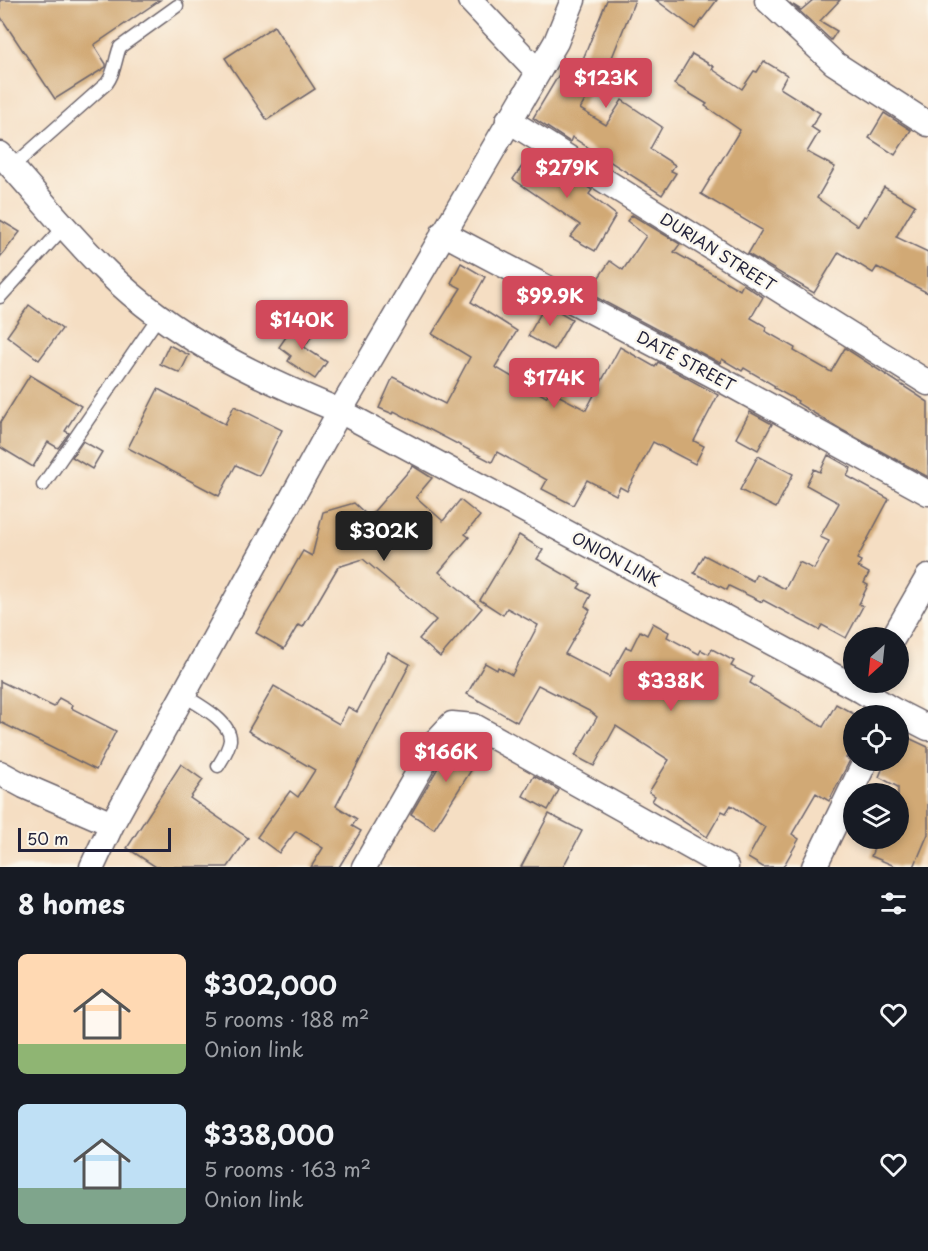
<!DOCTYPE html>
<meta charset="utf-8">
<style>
body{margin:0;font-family:"Playpen Sans",sans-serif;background:#242831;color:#f1f3f6;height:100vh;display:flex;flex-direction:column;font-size:22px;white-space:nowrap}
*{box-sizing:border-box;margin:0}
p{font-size:20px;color:#9ea1a6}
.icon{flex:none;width:33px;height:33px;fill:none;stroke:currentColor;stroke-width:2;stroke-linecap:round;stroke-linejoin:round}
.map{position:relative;height:867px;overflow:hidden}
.drawer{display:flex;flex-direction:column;background:#171b24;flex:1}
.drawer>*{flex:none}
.needle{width:39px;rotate:207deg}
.fabs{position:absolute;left:843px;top:627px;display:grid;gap:12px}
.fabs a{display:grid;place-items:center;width:66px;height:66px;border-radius:50%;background:#171b24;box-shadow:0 3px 9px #0003;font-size:30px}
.scale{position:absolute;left:18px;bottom:15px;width:153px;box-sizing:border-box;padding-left:6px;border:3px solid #22223b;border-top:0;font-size:16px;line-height:21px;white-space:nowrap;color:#22223b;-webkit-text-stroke:4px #fbf7ec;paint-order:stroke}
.price{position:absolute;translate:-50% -51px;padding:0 14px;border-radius:6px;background:#d1495b;color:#fff;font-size:20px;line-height:39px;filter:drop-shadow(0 2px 3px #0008)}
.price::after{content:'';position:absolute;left:50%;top:36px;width:18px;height:14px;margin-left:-9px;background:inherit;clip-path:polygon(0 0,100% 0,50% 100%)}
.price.current{background:#222;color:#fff}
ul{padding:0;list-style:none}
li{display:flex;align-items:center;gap:18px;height:150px;padding:0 18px}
li span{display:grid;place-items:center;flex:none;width:168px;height:120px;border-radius:9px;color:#555}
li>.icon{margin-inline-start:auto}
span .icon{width:72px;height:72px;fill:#fffc;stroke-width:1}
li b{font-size:26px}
h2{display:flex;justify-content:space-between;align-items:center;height:72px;padding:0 18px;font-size:26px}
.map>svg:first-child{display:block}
.building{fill:#d1a975}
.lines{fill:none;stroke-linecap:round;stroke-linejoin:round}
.service-casing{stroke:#6c646b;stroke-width:15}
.minor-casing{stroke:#6c646b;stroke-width:27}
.service{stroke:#fff;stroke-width:12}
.minor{stroke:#fff;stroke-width:24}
.labels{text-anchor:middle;stroke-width:5;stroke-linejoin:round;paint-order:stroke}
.street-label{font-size:16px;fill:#22223b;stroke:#fbf7ec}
</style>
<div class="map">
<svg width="928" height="867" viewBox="0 0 928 867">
<rect width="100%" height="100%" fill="#fbf7ec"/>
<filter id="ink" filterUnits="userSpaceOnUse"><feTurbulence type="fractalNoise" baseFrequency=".0167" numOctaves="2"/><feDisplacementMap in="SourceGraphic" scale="12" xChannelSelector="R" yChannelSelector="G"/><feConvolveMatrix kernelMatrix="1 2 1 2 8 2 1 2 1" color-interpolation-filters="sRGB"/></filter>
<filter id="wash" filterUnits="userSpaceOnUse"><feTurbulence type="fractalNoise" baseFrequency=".008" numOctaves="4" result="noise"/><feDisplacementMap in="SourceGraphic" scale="24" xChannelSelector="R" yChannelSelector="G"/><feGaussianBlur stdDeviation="1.35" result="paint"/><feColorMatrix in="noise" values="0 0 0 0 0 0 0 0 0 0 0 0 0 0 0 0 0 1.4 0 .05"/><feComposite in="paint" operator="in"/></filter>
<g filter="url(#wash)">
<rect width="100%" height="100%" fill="#f5dec3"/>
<g id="blocks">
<!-- building -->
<g class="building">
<polygon points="0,0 160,0 94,45 106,64 106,67 55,99 0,16"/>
<polygon points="607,0 635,0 605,75 601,74 580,109 606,125 622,100 662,127 650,149 675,165 671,171 676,173 662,195 572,137 570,142 533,118 567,61 579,69"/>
<polygon points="656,0 717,0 695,29"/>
<polygon points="813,0 840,0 820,21 837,31 831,40 793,5 801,10"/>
<polygon points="274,26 315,89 267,120 225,58"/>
<polygon points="692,54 714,67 712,69 742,89 754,71 757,72 764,61 787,75 780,88 820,113 811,127 819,132 807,152 835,167 817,198 858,226 864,216 866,217 884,187 915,205 896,237 928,252 928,293 877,267 873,273 839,252 814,293 748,254 762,230 701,194 740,130 705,106 707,104 674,84"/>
<polygon points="884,113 911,130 895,155 869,138"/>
<polygon points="532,152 592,190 589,194 616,215 595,251 570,237 580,225 513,179"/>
<polygon points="632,215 680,244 674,252 740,290 743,284 763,297 751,318 767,327 765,331 795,348 794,351 831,372 845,348 928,402 928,477 842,430 797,403 798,401 774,388 775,386 744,368 742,371 722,359 720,363 588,293 610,261 623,270 646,236 627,221"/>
<polygon points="0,220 20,232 0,257"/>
<polygon points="461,263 485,277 471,302 517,331 495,367 546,397 550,391 586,410 620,347 655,367 658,362 718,395 694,441 704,446 695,464 653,442 627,491 620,487 616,495 587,480 573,505 542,489 547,480 497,452 492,462 394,411 393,414 379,408 393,377 445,404 470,357 432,334 461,288 451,283"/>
<polygon points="546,304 572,319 554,350 528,336"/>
<polygon points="29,305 62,329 39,360 7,336"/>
<polygon points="297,321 314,333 304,347 327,362 315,379 288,361 291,356 279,347"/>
<polygon points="169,345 189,355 180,373 160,364"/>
<polygon points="30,375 81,406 65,431 69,433 58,448 48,442 33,467 0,447 0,423"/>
<polygon points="158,389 225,424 234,406 282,430 259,476 236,465 219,496 128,448"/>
<polygon points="750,412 772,424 758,450 736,438"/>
<polygon points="83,441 102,452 92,469 72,457"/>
<polygon points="828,455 851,468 847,476 889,499 857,559 861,561 858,567 869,573 864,583 868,585 859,604 863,606 846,638 822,625 819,630 763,600 762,602 729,586 727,590 694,573 704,555 753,581 756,574 785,589 799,562 814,569 829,541 820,537 839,503 806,485 814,469 820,472"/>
<polygon points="758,456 793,474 776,508 740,490"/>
<polygon points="413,466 432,478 416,497 443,521 460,500 480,516 465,534 469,537 439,572 482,608 440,657 419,639 436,620 363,559 338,567 303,627 298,625 284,649 256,633 303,551 312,556 323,512 354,503 369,517"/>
<polygon points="519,535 543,550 537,559 581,584 578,588 591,595 585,606 590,610 565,654 609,677 626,647 631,649 640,631 647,635 653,623 669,632 667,637 699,654 701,650 709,654 712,649 734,661 731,666 753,677 750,683 823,727 836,704 854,714 854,746 846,758 850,760 829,801 816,793 792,834 799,839 783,867 763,867 748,858 765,827 731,805 726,813 722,811 707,837 652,801 655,796 649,792 669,760 616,726 594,766 575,756 597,717 591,712 538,685 517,722 467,694 485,663 497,670 498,667 512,675 538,625 507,608 503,615 480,600"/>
<polygon points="388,652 410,664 336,806 357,819 352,826 361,831 339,867 311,867 323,848 296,831 279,853 257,837 290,791 298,797 315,770 248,731 274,686 339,724 348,707 357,712"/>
<polygon points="0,681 54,707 59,698 72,705 71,708 116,731 96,770 0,722"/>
<polygon points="898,733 928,747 928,834 914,867 897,867 871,856 878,838 898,838 898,787 879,777 886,760 898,760"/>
<polygon points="458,739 482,753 434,829 411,814 449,749"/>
<polygon points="181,764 203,780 190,798 248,838 228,867 156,867 127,848"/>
<polygon points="534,776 559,790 548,810 523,796"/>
<polygon points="549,814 582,831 563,867 521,867"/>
</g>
</g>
</g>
<g filter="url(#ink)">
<use href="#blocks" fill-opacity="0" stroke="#6c646b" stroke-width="1.5"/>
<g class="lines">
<!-- service casing -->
<g class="service-casing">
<g id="service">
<path d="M 12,167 L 107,83 C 115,73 115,59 120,47 L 177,6"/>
<polyline points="0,297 65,226"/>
<polyline points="43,485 159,316"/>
<path d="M 183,695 C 197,704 231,721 230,740 C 229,749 223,758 218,766"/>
</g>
</g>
<!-- minor casing -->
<g class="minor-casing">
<g id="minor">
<polyline points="470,0 538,72"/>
<polyline points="767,0 834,63 928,124"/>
<polyline points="508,120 928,383"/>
<path d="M 0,154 C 36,193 69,235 107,272 C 174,338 255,376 340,411 L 862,691 L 891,709 L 888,716"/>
<polyline points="443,233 724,381 928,493"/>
<polyline points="893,638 928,577"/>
<polyline points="891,709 928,728"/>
<polyline points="0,773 24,786 112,824"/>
<polyline points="92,867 112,824 340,411 556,42 573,0"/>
<polyline points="364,867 437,740 452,724 474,726 726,867"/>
<polyline points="814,867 866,760"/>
</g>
</g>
<!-- service -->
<use href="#service" class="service"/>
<!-- minor -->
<use href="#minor" class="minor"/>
</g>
</g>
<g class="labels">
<!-- street labels -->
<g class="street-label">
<text transform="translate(718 252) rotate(32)" y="6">DURIAN STREET</text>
<text transform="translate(686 361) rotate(28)" y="6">DATE STREET</text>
<text transform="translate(616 559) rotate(28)" y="6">ONION LINK</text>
</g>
</g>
</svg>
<div class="fabs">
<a><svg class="needle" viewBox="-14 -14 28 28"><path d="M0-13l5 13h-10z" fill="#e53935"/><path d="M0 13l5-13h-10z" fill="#9ea1a6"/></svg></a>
<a><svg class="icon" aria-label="locate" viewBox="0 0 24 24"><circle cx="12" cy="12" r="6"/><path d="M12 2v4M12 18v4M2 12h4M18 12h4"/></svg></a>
<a><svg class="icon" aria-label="layers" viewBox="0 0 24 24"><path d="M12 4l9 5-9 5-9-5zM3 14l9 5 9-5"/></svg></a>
</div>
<div class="scale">50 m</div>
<b class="price" style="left:606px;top:109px">$123K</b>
<b class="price" style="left:567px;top:199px">$279K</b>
<b class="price" style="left:550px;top:327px">$99.9K</b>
<b class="price" style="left:302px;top:351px">$140K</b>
<b class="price" style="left:554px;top:409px">$174K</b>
<b class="price current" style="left:384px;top:562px">$302K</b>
<b class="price" style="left:671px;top:712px">$338K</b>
<b class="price" style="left:446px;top:783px">$166K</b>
</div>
<section class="drawer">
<h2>8 homes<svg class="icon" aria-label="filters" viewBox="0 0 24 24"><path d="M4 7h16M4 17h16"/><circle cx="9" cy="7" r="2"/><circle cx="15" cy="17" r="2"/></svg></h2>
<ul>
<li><span style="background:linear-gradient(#ffd9b3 75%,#8fb573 0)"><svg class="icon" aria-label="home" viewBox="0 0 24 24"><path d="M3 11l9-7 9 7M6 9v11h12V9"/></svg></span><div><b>$302,000</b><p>5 rooms · 188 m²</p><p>Onion link</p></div><svg class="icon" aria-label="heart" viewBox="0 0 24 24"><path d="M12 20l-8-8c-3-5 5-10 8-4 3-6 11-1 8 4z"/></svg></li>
<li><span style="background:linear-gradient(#bfe0f5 70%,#7fa58c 0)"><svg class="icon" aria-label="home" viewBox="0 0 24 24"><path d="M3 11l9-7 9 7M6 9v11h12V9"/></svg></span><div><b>$338,000</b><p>5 rooms · 163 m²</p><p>Onion link</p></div><svg class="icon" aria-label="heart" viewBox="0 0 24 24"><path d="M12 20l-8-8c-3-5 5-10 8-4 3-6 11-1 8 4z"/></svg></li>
</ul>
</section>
